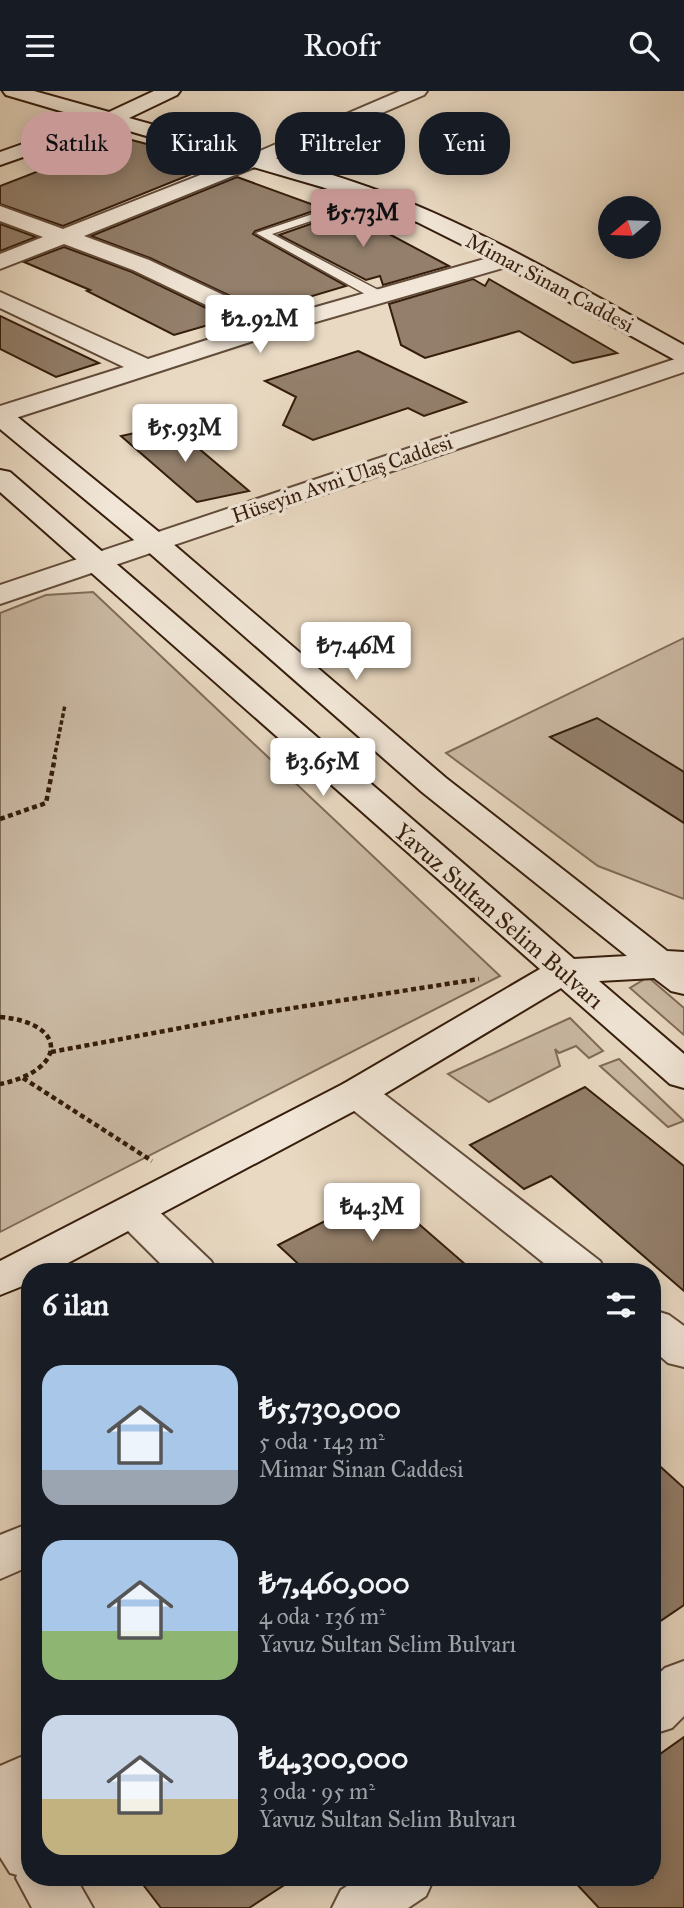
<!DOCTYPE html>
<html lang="tr">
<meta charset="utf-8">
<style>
body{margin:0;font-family:"IM FELL Great Primer",serif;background:#20242c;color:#f1f3f6;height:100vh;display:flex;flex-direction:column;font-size:26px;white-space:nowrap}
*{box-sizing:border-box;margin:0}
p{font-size:23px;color:#9ea1a6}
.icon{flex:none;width:38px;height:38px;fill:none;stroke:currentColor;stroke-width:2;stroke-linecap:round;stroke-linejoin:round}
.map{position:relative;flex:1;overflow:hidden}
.side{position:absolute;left:21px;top:1172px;width:640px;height:623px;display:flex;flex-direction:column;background:#171b24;border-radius:28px;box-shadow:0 4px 18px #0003}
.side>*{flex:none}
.banner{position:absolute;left:21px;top:21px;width:642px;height:63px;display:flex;gap:14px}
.needle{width:46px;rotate:251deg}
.tools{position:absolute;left:598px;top:105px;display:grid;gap:14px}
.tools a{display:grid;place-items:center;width:63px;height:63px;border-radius:50%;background:#171b24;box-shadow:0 4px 18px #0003;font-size:35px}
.price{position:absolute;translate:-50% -60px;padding:0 16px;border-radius:7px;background:#fff;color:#222;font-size:23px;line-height:46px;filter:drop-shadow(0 2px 4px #0008)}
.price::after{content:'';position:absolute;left:50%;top:42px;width:21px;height:16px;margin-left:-10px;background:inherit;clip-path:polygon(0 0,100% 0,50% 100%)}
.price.current{background:#c59692;color:#111}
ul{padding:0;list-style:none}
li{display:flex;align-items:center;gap:21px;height:175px;padding:0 21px}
li span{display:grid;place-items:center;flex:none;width:196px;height:140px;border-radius:21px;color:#555}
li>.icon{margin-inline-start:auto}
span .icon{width:84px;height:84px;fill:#fffc;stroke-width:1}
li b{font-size:30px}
h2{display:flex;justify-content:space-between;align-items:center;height:84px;padding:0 21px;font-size:30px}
.pill{padding:0 24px;border-radius:28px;background:#171b24;box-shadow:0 4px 18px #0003;font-size:24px;line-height:63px}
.pill.current{background:#c59692;color:#111}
header{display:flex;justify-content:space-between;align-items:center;height:91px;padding:0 21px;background:#171b24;font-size:32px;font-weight:600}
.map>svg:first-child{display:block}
.green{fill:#cab9a3;stroke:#806b58;stroke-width:2}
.building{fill:#937f6b;stroke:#351d0c;stroke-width:2}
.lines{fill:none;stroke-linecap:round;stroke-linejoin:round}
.lane-casing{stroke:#624c3a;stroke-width:3}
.street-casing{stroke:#624c3a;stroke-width:4}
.secondary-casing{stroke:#351d0c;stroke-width:4}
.path-far1{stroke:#351d0c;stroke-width:3.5;stroke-dasharray:4.5 2.5;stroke-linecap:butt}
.path{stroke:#351d0c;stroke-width:4.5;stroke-dasharray:5 3.5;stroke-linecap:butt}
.lane{fill:#f1e6d7;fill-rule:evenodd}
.street{fill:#f1e6d7;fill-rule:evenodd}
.secondary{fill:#f1e6d7;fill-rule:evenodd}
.labels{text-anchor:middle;stroke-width:7;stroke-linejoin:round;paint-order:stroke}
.far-street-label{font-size:21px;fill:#351d0c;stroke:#f1e6d7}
.street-label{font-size:24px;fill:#351d0c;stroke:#f1e6d7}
</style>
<header><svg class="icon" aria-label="menu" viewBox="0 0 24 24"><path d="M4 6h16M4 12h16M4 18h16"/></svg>Roofr<svg class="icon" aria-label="search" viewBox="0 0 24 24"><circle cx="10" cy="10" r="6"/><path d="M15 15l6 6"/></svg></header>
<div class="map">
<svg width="684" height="1817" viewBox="0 0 684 1817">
<rect width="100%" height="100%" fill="#e9d9c2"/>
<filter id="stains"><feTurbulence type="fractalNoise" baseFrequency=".00286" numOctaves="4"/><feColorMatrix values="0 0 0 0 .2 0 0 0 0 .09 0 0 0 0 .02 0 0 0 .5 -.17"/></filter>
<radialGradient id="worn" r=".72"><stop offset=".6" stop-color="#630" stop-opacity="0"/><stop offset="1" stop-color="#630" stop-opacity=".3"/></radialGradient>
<!-- green -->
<g class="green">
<polygon points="93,501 500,885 0,1141 0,522 46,504"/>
<polygon points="684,547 684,808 598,775 446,662"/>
<polygon points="648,886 684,917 684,944 630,897"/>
<polygon points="570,927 603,960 589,967 576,955 559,962 555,958 560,975 489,1011 448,983"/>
<polygon points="619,968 684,1030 668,1036 600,975"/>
</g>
<!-- building -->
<g class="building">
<polygon points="124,47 219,72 63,135 0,113 0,95"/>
<polygon points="237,86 322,117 255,140 253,143 346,195 299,209 294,206 258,218 150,167 91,145"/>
<polygon points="339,123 357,130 363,129 449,175 383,194 380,185 366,189 279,144"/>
<polygon points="0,133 36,146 0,160"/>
<polygon points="64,156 132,181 229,228 174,244 87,200 90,199 24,171"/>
<polygon points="473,188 485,195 489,188 617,262 573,272 519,240 425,267 401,254 389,213"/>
<polygon points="0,225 99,272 56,286 0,258"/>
<polygon points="358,260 466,311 424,325 408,317 313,349 283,334 296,306 265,290"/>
<polygon points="171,334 249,400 197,411 121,345"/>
<polygon points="597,627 684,681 684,732 550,646"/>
<polygon points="585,996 684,1075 684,1200 551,1085 524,1098 470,1054"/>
<polygon points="382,1101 474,1181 307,1181 278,1154"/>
<polygon points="653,1369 684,1397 684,1514 653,1535"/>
<polygon points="684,1646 684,1817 599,1817 571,1787 653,1787 653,1668"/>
<polygon points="138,1787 295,1787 249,1817 161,1817"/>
</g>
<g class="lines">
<!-- lane casing -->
<g class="lane-casing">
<polygon id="lane" points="334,116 344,119 272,143 384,202 384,208 374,208 256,142"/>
</g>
<!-- street casing -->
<g class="street-casing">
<g id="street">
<polygon points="400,0 427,0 424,4 260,74 84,145 149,169 274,228 509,161 517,163 520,168 517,173 281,241 0,332 0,315 124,276 0,217 0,201 148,268 250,235 133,179 64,153 0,178 0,163 43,146 0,130 0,115 63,138 246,66"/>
<polygon points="684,265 684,281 0,513 0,494"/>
<polygon points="357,989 371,993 600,1170 606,1181 555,1181 343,1011 337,1002 343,993"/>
<polygon points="133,1106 148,1110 211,1170 217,1181 169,1181 118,1130 112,1120 118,1110"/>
<polygon points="653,1219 669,1224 684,1235 684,1276 668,1272 653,1259"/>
<polygon points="30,1432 30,1475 0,1488 0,1444"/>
<polygon points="684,1570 684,1625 672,1637 653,1643 653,1588 665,1577"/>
<polygon points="30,1662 30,1787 76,1787 93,1817 32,1817 16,1787 17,1784 10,1782 0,1766 0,1675"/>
<polygon points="359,1787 434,1787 426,1805 408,1817 332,1817 341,1799"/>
</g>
</g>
<!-- secondary casing -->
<g class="secondary-casing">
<g id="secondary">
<path d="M 3,0 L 34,0 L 109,21 L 154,0 L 180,0 L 177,4 L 129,27 C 230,56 338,79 434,122 C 520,160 602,209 684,254 L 684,271 L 675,269 L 501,173 L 417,131 L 322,96 L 112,35 L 0,74 L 0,61 L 91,29 L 6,4 Z"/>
<polygon points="0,317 9,319 165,446 446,687 667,860 684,861 684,903 671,900 654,887 599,890 684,963 684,997 670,993 561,897 371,1011 51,1181 30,1181 30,1192 0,1204 0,1170 343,993 540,878 0,401 0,379 10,381 574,868 627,865 422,701 145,458 0,338"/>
</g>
</g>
<!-- path-far1 -->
<polyline class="path-far1" points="54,668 65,614"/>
<!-- path -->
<g class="path">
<polyline points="0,728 46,712 55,666"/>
<path d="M 0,926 C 70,932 66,980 0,993"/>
<polyline points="51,961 267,921 479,888"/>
<polyline points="23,987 152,1070"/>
</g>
<!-- lane -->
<use href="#lane" class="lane"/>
<!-- street -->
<use href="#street" class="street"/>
<!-- secondary -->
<use href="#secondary" class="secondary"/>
</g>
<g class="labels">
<!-- far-street labels -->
<g class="far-street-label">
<text transform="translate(550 192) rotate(28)" y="7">Mimar Sinan Caddesi</text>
<text transform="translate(342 388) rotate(-19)" y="7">Hüseyin Avni Ulaş Caddesi</text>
</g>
<!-- street labels -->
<g class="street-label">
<text transform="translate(499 825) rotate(41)" y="8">Yavuz Sultan Selim Bulvarı</text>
</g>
</g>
<rect width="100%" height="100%" filter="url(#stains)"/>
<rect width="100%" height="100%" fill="url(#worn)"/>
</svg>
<div class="tools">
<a><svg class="needle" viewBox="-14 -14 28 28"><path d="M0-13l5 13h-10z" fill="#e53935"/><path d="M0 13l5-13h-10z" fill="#9ea1a6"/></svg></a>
</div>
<b class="price current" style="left:363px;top:158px">₺5.73M</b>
<b class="price" style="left:260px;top:264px">₺2.92M</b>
<b class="price" style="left:185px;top:373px">₺5.93M</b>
<b class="price" style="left:356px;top:591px">₺7.46M</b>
<b class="price" style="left:323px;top:707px">₺3.65M</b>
<b class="price" style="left:372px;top:1152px">₺4.3M</b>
<div class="banner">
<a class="pill current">Satılık</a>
<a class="pill">Kiralık</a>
<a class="pill">Filtreler</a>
<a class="pill">Yeni</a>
</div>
<section class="side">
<h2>6 ilan<svg class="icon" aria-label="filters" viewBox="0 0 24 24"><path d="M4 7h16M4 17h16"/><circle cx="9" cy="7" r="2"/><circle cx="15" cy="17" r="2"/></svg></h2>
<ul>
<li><span style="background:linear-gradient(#a9c7e8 75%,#9aa5b1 0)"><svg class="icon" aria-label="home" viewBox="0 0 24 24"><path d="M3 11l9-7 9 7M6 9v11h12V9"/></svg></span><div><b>₺5,730,000</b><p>5 oda · 143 m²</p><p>Mimar Sinan Caddesi</p></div></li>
<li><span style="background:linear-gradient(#a9c7e8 65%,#8fb573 0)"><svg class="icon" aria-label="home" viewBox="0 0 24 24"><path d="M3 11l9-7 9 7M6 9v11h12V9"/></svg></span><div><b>₺7,460,000</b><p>4 oda · 136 m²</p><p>Yavuz Sultan Selim Bulvarı</p></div></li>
<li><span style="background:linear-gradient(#c9d6e8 60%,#c2b280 0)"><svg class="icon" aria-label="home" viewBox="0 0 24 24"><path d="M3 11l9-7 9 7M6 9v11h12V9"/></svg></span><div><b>₺4,300,000</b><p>3 oda · 95 m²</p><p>Yavuz Sultan Selim Bulvarı</p></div></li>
</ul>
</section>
</div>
